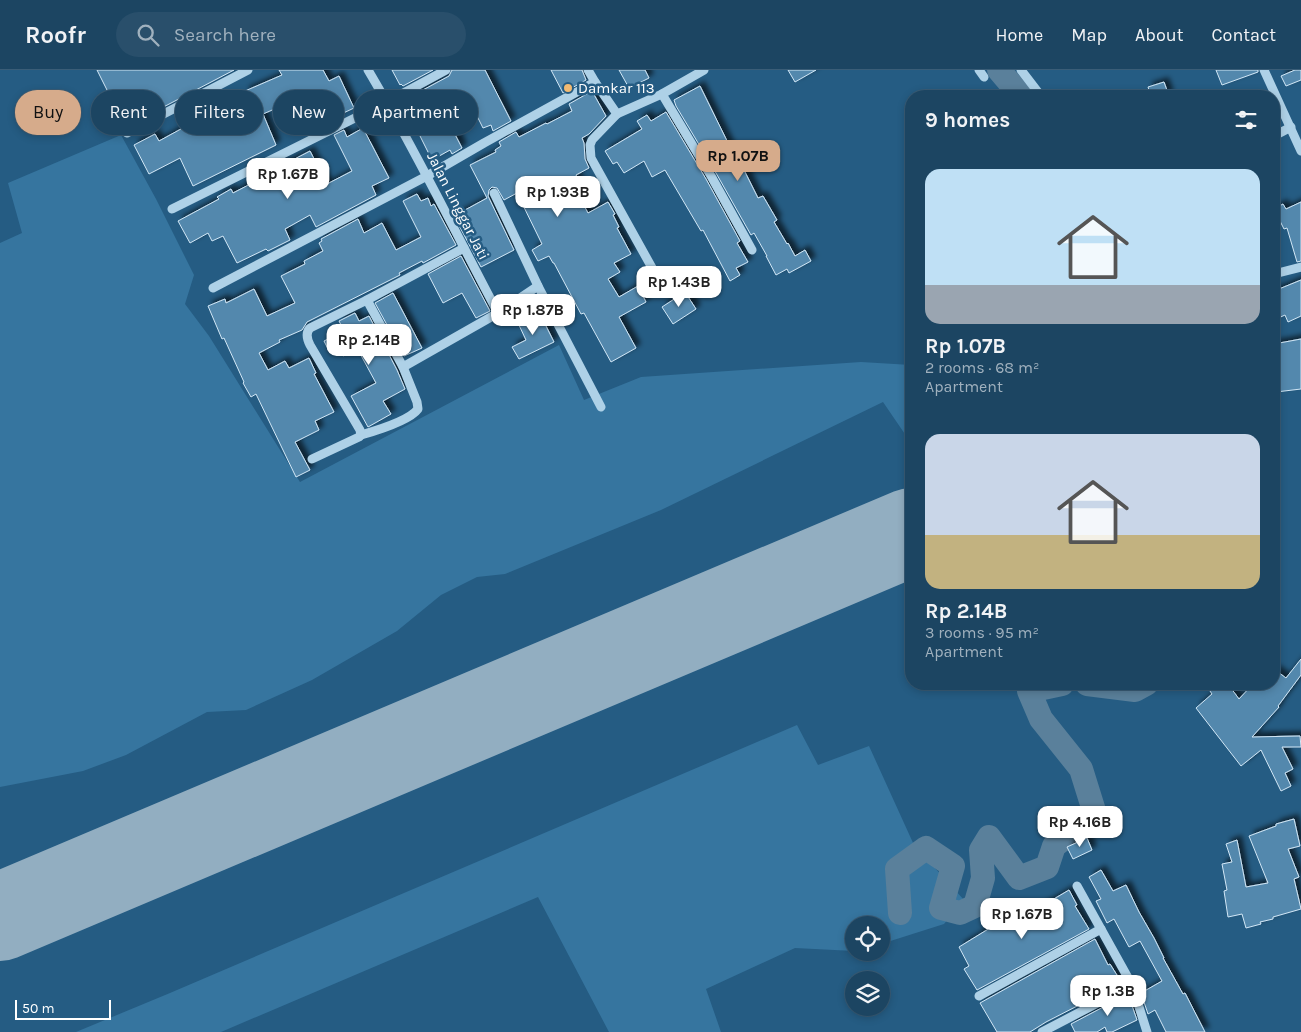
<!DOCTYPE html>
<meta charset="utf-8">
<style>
body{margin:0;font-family:Karla,sans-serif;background:#294f6b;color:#f1f3f6;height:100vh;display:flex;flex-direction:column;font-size:19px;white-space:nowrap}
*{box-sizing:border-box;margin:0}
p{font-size:16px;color:#a0b1be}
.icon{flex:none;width:28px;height:28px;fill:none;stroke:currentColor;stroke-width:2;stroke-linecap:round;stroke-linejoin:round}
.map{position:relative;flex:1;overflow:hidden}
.panel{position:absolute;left:905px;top:20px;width:375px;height:600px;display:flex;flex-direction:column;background:#1c4562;border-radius:20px;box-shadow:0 2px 8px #0003,0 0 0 1px #3a5d77}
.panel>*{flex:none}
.top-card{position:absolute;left:15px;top:20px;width:475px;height:45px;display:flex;gap:10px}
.controls{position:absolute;left:845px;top:846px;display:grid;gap:10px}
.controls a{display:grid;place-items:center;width:45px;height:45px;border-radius:50%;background:#1c4562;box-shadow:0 2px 8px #0003,0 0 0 1px #3a5d77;font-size:25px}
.scale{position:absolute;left:15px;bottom:12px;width:96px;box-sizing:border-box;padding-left:5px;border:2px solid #fff;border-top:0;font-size:14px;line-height:18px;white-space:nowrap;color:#fff;-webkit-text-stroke:4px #255c83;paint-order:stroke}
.price{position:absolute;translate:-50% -42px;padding:0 11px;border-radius:10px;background:#fff;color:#222;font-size:16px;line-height:32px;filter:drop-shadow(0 1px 2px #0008)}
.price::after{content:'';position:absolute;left:50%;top:30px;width:15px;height:11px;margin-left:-8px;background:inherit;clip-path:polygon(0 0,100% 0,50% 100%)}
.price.current{background:#d6ab8b;color:#111}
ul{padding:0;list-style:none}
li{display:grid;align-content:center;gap:10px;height:265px;padding:0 20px}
li span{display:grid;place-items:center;height:155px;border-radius:15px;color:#555}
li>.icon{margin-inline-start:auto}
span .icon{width:90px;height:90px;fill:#fffc;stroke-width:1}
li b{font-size:21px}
h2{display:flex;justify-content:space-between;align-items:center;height:60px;padding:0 20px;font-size:21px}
.pill{padding:0 18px;border-radius:22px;background:#1c4562;box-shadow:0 2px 8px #0003,0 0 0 1px #3a5d77;font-size:18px;line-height:45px}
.pill.current{background:#d6ab8b;color:#111}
header{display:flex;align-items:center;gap:30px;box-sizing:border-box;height:70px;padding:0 25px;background:#1c4562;border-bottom:1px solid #3a5d77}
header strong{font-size:24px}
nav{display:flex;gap:28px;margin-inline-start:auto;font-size:18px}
.search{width:350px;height:45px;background:#294f6b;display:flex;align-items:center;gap:12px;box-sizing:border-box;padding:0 18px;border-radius:28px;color:#a0b1be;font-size:19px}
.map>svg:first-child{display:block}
.green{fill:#36759f}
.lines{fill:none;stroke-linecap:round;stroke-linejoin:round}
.river{stroke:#5a809b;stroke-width:24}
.runway{stroke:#92aec1;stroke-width:88}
.building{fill:#5288ad;stroke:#d2e7f6;filter:url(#shadow)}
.minor{stroke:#aed1e7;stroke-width:9}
.poi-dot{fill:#f1ba73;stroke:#255c83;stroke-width:2}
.labels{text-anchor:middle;stroke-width:5;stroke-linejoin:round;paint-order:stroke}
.poi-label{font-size:15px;fill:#fff;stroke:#255c83;text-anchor:start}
.street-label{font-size:15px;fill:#fff;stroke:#255c83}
</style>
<header>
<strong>Roofr</strong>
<div class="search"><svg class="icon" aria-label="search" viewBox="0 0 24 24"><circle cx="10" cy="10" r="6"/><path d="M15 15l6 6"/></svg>Search here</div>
<nav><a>Home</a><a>Map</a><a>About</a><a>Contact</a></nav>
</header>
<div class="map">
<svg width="1301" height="962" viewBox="0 0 1301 962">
<defs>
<filter id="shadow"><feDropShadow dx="4.5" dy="-4.5" stdDeviation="2.5" flood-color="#0009"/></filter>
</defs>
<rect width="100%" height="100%" fill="#255c83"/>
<!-- green -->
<g class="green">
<polygon points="121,65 156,129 194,205 185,234 209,266 300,412 559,275 584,330 641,307 861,292 911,295 911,373 883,332 661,440 505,504 477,507 441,525 397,561 312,610 246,640 207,642 126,685 83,701 0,717 0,173 22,163 8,113"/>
<polygon points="797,655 818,695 869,676 914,775 964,830 944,854 881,874 881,855 854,855 854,881 795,878 706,919 721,962 609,962 538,827 221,962 76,962 170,923"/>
</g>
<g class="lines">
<!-- river -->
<g class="river">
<polyline points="999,0 1021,26"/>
<polyline points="1087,614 1135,620 1146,614"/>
<polyline points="900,843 897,799 926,778 953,796 941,838 960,843 975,836 983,808 981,780 989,767 1019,808 1047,797 1054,776 1095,744 1081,699 1041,649 1029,621 1062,614"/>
</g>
<!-- runway -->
<polyline class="runway" points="0,847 911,462"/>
</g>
<!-- building -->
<g class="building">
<polygon points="97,0 234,0 152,43 148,34 136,40 134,36 117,44 108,24 109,24"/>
<polygon points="279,0 323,0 329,11 339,6 354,38 337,46 338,49 328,54 326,50 300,63 286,34 263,44 276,75 193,116 180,88 149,104 134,75 155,64 159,71 190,54 188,50 215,38 227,62 232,60 233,62 252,54 242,30 247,28 245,21 282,5"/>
<polygon points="392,0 433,0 403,16 401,14 400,15"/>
<polygon points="452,0 485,0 511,51 493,61 491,55 483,58 470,32 445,45 462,78 452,84 450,80 432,90 419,64 426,61 408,28 449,6"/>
<polygon points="551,0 582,0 586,10 563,23"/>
<polygon points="619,0 645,0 649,8 629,18"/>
<polygon points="788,0 816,0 795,12"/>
<polygon points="1216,0 1258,0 1258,2 1222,15"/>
<polygon points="1295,0 1301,0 1301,10 1286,16 1281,6"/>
<polygon points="1164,12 1169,26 1151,26 1148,17"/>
<polygon points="700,16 733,83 735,82 758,128 763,126 777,150 774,152 787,174 788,173 795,186 805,180 811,191 789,203 787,199 776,205 766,186 767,186 754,163 751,165 716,103 676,36 674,30"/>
<polygon points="592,21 606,46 589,64 582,68 584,73 585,89 589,98 576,105 579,112 573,115 588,143 608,132 615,144 613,145 619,157 617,158 631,184 614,193 620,202 608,209 619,227 638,216 646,232 619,247 636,278 611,292 584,243 581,244 554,193 553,193 549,186 538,191 532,180 542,174 517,123 504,130 497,118 492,117 489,120 488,126 514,180 481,197 454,146 487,128 470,95 496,82 495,80 501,76 499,72 516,62 519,67 546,53 547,54 572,41 569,34"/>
<polygon points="666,42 706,109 740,171 737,173 748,192 736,198 740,205 730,211 703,160 701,161 665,100 652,107 644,91 624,103 617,92 613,94 605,81 642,59 637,51 647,45 651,51"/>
<polygon points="363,58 389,108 372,116 376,125 316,157 310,145 285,159 290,170 268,181 266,179 237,193 223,166 212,171 208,163 190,173 178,151 219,129 217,127 231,119 233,123 260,109 258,104 282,91 283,95 310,81 327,114 352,101 334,65 344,60 347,67"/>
<polygon points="417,124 421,131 428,128 431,136 434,134 456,175 423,193 422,191 399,203 400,205 307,252 302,260 279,270 280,272 259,283 268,300 285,291 289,298 309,288 316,303 314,304 334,342 315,351 319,360 295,372 310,400 296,407 256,324 251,327 243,313 244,312 224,268 222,269 208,236 225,229 226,233 254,219 267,246 295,233 281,206 305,194 304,191 323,181 319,173 322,171 321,169 358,149 364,163 382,153 396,180 421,167 403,131"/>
<polygon points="1301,132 1301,191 1297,192 1287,158 1284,159 1274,139 1283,134 1286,139"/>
<polygon points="461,186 490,241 476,248 462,223 443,233 428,204"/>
<polygon points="1301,210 1301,246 1288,252 1285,245 1274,250 1274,221"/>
<polygon points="685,222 696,239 673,254 662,237"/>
<polygon points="393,223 422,278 404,286 375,233"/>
<polygon points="539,242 554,272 519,289 512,277 526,270 518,253"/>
<polygon points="355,243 359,251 369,246 397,300 405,319 383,331 391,344 368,357 351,326 376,313 357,278 343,286 339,279 330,283 324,271 344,261 339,251"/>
<polygon points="1301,269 1301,319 1276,322 1276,321 1274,321 1274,274"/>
<polygon points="1301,589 1301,605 1278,636 1279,637 1252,667 1300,666 1301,677 1282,677 1293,699 1285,703 1291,716 1281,721 1261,680 1241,696 1196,638 1212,624 1210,621 1219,614 1228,614 1239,629 1253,614 1274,614 1274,599 1286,608"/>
<polygon points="1294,749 1300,776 1288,779 1299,807 1294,809 1301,839 1273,847 1273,849 1260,852 1261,854 1246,858 1242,844 1228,847 1224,821 1227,820 1222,794 1232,792 1226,774 1237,770 1246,817 1268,813 1249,766 1276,756 1276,754"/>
<polygon points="1087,768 1092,780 1073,789 1067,777"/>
<polygon points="1101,800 1113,821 1126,815 1139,842 1154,868 1164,888 1163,888 1183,924 1185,923 1205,962 1166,962 1155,940 1148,944 1141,923 1162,911 1140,871 1129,877 1114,849 1107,853 1096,831 1101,829 1089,807"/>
<polygon points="1069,820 1077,835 1075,836 1089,859 977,920 964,899 969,896 959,877 1016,842 1020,849"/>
<polygon points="1095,869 1108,895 1110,894 1122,913 1046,952 1030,962 997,962 980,933"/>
<polygon points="1128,924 1137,950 1112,962 1107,962 1105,957 1097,962 1075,962 1071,954"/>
</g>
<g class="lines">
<!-- minor -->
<g class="minor">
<path d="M 368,0 C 415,79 455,162 498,243"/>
<polyline points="588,0 595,12 617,44"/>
<polyline points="979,0 984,7"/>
<polyline points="1021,0 1041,26"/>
<polyline points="1264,0 1301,81"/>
<polyline points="662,24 704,0"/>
<polyline points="127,63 248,0"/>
<polyline points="1274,66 1291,57"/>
<polyline points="494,123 538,216 601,337"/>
<polyline points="172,139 387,32 446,0"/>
<polyline points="1274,204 1301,197"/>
<polyline points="213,218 427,106 484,73 595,12"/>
<polyline points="666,223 591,88 590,75 592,70 617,44 662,24 711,106 752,180"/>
<polyline points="403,297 498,243 538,216"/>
<path d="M 361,365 C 375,361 409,351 418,339 L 417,332 L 403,297 L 367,230"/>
<path d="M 312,389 L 359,367 L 361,365 L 360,360 L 310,275 C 307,269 305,263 310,258 L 367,230 L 464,178"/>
<polyline points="1077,816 1132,915 1147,962"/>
<polyline points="979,926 1101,859"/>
<polyline points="1042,962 1132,915"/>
</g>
</g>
<!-- markers -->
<circle class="poi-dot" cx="568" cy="18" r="5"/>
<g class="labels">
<!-- poi labels -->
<g class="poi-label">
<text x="578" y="23">Damkar 113</text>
</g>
<!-- street labels -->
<g class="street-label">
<text transform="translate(458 136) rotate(63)" y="5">Jalan Linggar Jati</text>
</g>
</g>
</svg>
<div class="controls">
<a><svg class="icon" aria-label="locate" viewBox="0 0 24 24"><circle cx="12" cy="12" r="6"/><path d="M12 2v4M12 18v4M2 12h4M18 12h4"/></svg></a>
<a><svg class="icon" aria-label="layers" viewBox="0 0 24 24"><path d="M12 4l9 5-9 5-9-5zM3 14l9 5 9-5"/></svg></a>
</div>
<div class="scale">50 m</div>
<b class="price current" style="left:738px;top:112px">Rp 1.07B</b>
<b class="price" style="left:288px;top:130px">Rp 1.67B</b>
<b class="price" style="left:558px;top:148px">Rp 1.93B</b>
<b class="price" style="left:679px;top:238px">Rp 1.43B</b>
<b class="price" style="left:533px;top:266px">Rp 1.87B</b>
<b class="price" style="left:369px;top:296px">Rp 2.14B</b>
<b class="price" style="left:1080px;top:778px">Rp 4.16B</b>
<b class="price" style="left:1022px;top:870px">Rp 1.67B</b>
<b class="price" style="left:1108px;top:947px">Rp 1.3B</b>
<div class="top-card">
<a class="pill current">Buy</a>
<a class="pill">Rent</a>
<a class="pill">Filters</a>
<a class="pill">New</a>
<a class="pill">Apartment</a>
</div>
<section class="panel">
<h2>9 homes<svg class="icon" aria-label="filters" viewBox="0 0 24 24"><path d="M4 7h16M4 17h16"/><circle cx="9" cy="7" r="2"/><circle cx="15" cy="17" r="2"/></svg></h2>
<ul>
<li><span style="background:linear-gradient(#bfe0f5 75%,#9aa5b1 0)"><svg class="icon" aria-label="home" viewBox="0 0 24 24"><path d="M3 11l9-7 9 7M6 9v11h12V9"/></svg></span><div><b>Rp 1.07B</b><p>2 rooms · 68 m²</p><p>Apartment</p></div></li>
<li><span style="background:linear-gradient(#c9d6e8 65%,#c2b280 0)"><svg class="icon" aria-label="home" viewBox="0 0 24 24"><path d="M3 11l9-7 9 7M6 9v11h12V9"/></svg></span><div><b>Rp 2.14B</b><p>3 rooms · 95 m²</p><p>Apartment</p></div></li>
</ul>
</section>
</div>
